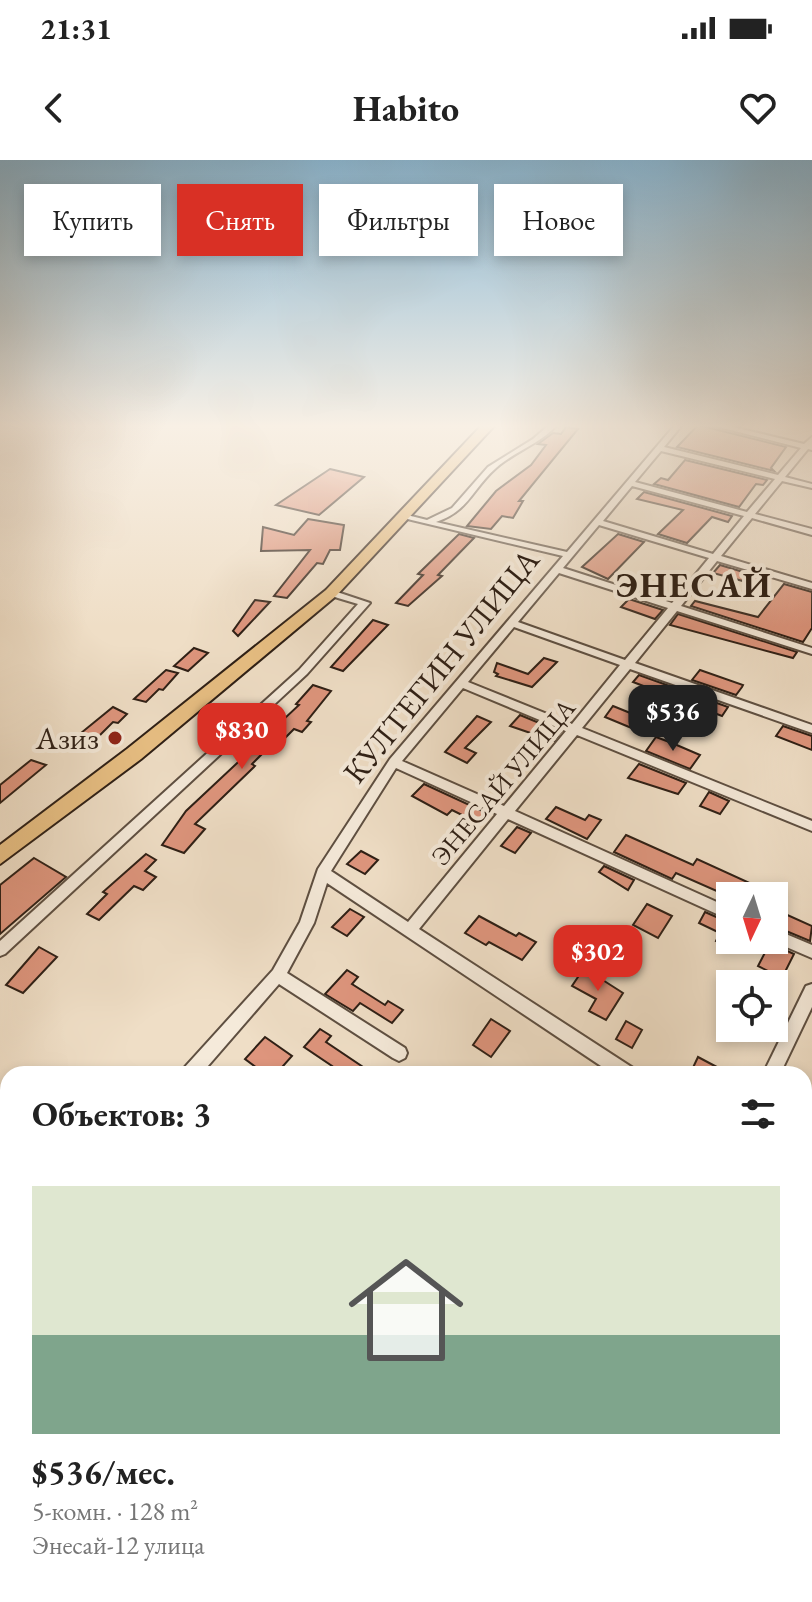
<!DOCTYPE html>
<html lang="ru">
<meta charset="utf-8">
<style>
body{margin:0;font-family:"EB Garamond",serif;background:#f6f6f6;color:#222;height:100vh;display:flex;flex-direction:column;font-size:30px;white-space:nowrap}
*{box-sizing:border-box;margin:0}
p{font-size:26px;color:#767676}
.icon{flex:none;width:44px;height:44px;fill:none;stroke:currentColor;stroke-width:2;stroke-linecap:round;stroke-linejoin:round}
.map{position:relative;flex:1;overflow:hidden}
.details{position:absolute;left:0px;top:906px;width:812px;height:536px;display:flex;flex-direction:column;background:#fff;border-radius:24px 24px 0 0;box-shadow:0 4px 12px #0003}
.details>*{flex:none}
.guide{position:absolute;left:24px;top:24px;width:764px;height:72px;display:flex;gap:16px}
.needle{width:52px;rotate:184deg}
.buttons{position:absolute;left:716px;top:722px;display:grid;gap:16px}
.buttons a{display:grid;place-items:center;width:72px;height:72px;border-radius:0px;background:#fff;box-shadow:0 4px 12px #0003;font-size:40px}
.price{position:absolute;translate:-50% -68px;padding:0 18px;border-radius:16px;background:#d93025;color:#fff;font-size:26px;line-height:52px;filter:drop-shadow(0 2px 4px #0008)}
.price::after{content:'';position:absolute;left:50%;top:48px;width:24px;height:18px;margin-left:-12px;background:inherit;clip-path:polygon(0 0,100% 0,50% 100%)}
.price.current{background:#222;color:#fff}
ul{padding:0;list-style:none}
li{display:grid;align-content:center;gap:16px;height:424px;padding:0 32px}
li+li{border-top:2px solid #e0e0e0}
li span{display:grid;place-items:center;height:248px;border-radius:0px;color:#555}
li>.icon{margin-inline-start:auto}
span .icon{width:144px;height:144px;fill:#fffc;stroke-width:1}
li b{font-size:34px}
h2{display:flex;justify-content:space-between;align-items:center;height:96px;padding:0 32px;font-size:34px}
.pill{padding:0 28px;border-radius:0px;background:#fff;box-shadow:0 4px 12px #0003;font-size:28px;line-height:72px}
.pill.current{background:#d93025;color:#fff}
.status{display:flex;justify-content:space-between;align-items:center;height:56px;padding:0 40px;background:#fff;direction:ltr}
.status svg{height:22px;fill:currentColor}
header{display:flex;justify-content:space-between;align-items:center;height:104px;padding:0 32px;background:#fff;font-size:36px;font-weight:700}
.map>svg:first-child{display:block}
.building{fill:#de957d;stroke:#2e1f15;stroke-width:2}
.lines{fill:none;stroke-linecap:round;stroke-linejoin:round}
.minor-casing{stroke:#5e4f41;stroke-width:4}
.primary-casing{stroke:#2e1f15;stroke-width:4}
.minor{fill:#f5eada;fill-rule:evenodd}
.primary{fill:#e8bf83;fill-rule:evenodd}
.poi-dot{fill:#8f2418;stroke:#f5eada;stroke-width:3}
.labels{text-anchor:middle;stroke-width:8;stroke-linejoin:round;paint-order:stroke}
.far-street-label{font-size:26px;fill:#2e1f15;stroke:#f5eada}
.street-label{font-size:32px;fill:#2e1f15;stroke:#f5eada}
.poi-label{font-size:32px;fill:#2e1f15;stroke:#f5eada;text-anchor:end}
.far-district-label{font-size:34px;font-weight:bold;letter-spacing:2px;fill:#2e1f15;stroke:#f5eada}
</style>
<div class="status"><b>21:31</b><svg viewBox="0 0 49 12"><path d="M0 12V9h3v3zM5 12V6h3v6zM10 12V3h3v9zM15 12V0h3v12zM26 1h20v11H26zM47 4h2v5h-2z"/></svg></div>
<header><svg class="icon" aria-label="back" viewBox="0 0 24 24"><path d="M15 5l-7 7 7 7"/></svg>Habito<svg class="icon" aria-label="heart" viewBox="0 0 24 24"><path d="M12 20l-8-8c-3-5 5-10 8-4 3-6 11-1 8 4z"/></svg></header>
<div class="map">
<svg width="812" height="1442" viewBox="0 0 812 1442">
<rect width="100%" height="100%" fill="#efdec6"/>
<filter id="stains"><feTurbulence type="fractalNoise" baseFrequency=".0025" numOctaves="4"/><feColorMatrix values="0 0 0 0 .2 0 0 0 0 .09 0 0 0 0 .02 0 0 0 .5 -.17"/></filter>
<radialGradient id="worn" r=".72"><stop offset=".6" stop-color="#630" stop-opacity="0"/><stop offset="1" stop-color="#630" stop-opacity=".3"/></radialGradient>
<!-- building -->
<g class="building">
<polygon points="698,265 786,287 771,308 774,311 677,287"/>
<polygon points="566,267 578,269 519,341 523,341 513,358 502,356 491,369 467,366 496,331 531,305 546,285 538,284 553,273 561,274"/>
<polygon points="685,300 767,320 763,325 756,324 739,347 654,324 661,318 668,320"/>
<polygon points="330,309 364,317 319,355 276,345"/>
<polygon points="644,332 732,356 728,362 712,357 687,383 658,374 683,350 637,339"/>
<polygon points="308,359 344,365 340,390 330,390 323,404 317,403 287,438 274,436 310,390 261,391 263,367 294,375"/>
<polygon points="459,374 474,378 438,415 442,416 408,446 396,443 423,415 418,414"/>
<polygon points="618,374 644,382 608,419 582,407"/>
<polygon points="720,405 760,417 754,424 713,413"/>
<polygon points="784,424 812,432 812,468 803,482 691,446 695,441 758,457"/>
<polygon points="629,439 663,450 655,459 621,447"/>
<polygon points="255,440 270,442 238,476 233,471"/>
<polygon points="678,454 797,492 793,498 670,465"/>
<polygon points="373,460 388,465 343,511 331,507"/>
<polygon points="194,488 208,493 188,511 174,506"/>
<polygon points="544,498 557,502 532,527 496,516 498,514 494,512 497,503 528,514"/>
<polygon points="166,510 178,513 163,530 159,529 146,542 134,539"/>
<polygon points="700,510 743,525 742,527 736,535 692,520"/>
<polygon points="639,515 728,547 722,556 633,522"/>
<polygon points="313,525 331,531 307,561 311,562 302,572 294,569 280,583 275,581 252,604 255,606 195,664 205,669 184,693 162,685 186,651 299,545 296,544"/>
<polygon points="613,546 655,563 646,574 605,557"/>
<polygon points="113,547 127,554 118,563 113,562 97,578 81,573"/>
<polygon points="520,555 561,572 554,581 510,566"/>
<polygon points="477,556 491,562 465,588 476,593 467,603 445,592"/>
<polygon points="783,566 812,576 812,590 776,576"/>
<polygon points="656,577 672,583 700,595 690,609 646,591"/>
<polygon points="31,600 46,605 0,643 0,625"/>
<polygon points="639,604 686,623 678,634 628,618"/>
<polygon points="424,624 489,654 480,664 452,650 447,655 412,636"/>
<polygon points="709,632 729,641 720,654 700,646"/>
<polygon points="556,647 585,660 589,655 601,660 587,679 546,659"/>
<polygon points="517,667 531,673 515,693 501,686"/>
<polygon points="626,675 693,705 697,699 778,736 728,736 676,713 672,719 614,692"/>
<polygon points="361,691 378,700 365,714 347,704"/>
<polygon points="146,694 156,700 145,711 156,717 143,730 134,726 99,760 87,754 107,734 103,732"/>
<polygon points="34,698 66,717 0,774 0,725"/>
<polygon points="604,706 634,720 628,730 599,712"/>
<polygon points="647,744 672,756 658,778 633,765"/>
<polygon points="350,749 364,757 347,776 332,767"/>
<polygon points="774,749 812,766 810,781 774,766"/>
<polygon points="705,752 730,763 730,788 716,781 720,773 699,763"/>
<polygon points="479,756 516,776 519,773 536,782 522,800 489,782 486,785 465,773"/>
<polygon points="770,783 794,794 782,818 758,806"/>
<polygon points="39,787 57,797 23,833 6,825"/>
<polygon points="584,808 623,833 606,860 589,851 596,839 572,826"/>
<polygon points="347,810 358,817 352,824 385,845 388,841 403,850 392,863 360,843 353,851 325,834"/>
<polygon points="491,859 510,871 491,897 473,885"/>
<polygon points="626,861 642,870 632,888 616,879"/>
<polygon points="320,869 331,876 326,882 363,907 357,914 325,914 332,906 304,887"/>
<polygon points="265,877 292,896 276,914 265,914 245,899"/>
<polygon points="698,897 730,914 690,914"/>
</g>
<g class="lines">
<!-- minor casing -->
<g class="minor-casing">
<g id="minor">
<path d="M 549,265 L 557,265 C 540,284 515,291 496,308 C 472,329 469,351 436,362 L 567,392 L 675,265 L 682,265 L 664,287 L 778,315 L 801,288 L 711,265 L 725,265 L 804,284 L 812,277 L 812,290 L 808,289 L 785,317 L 812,324 L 812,328 L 782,321 L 755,354 L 812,369 L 812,375 L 752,358 L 721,396 L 812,423 L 812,429 L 717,401 L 681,446 L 812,488 L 812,494 L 677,451 L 635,503 L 812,565 L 812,573 L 630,509 L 582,568 L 812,661 L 812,671 L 577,575 L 515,651 L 730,748 L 730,760 L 508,659 L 419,769 L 633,908 L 635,914 L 613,914 L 327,723 L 314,763 L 287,813 L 405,888 L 407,893 L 405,898 L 399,901 L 393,898 L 279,824 L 201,914 L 182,914 L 184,908 L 273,810 L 300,762 L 318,709 L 390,599 L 563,396 L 399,357 L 403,354 L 427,360 L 452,348 L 488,307 L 533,279 ZM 661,291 L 775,319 L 747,352 L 635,322 ZM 632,326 L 744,356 L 713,394 L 603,361 ZM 599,365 L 709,398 L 672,443 L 563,408 ZM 559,413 L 668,448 L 625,500 L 518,462 ZM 514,467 L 620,505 L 572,564 L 468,522 ZM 463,528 L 566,571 L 504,646 L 402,601 ZM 396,608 L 497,654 L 408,762 L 331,711 Z"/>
<polygon points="331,430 370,443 307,514 5,794 0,796 0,781 299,510 358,444 328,435 328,431"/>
<polygon points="774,769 812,785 812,798 770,780 774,780"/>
<polygon points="812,824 812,847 780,914 763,914 806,826"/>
<polygon points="0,1118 8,1122 8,1147 0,1143"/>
<polygon points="253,1434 282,1434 285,1442 256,1442"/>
<polygon points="523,1434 548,1434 545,1442 520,1442"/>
</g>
</g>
<!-- primary casing -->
<g class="primary-casing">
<polygon id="primary" points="482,265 495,265 336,436 141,599 0,704 0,685 127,589 326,430"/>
</g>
<!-- minor -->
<use href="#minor" class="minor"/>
<!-- primary -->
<use href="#primary" class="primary"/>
</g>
<!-- sky -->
<linearGradient id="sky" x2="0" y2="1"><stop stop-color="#89b7d4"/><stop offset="0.57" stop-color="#f8f0e5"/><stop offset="1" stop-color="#f8f0e5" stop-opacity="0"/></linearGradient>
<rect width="812" height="467" fill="url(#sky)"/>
<!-- markers -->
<circle class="poi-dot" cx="115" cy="578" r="8"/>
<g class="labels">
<!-- far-street labels -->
<g class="far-street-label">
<text transform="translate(503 622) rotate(-50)" y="9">ЭНЕСАЙ УЛИЦА</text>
</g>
<!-- street labels -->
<g class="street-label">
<text transform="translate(441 506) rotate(-51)" y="11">КУЛТЕГИН УЛИЦА</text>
</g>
<!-- poi labels -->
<g class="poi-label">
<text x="99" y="589">Азиз</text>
</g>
<!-- far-district labels -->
<g class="far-district-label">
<text x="694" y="437">ЭНЕСАЙ</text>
</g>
</g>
<rect width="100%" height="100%" filter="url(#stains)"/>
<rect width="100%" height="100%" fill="url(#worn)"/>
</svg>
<div class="buttons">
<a><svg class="needle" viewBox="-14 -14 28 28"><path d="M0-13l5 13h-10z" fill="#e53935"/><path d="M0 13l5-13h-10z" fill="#767676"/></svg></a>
<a><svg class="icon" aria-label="locate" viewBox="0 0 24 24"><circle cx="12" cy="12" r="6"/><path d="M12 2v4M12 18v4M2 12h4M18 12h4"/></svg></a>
</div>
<b class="price current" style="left:673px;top:593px">$536</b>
<b class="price" style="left:242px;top:611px">$830</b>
<b class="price" style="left:598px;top:833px">$302</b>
<div class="guide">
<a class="pill">Купить</a>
<a class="pill current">Снять</a>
<a class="pill">Фильтры</a>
<a class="pill">Новое</a>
</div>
<section class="details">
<h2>Объектов: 3<svg class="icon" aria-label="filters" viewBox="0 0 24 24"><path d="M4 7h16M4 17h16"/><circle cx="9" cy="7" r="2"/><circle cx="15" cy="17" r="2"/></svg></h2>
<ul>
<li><span style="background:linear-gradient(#dfe7d0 60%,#7fa58c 0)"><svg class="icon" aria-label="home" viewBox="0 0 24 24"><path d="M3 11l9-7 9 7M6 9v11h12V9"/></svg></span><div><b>$536/мес.</b><p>5-комн. · 128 m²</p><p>Энесай-12 улица</p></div></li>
</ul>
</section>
</div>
